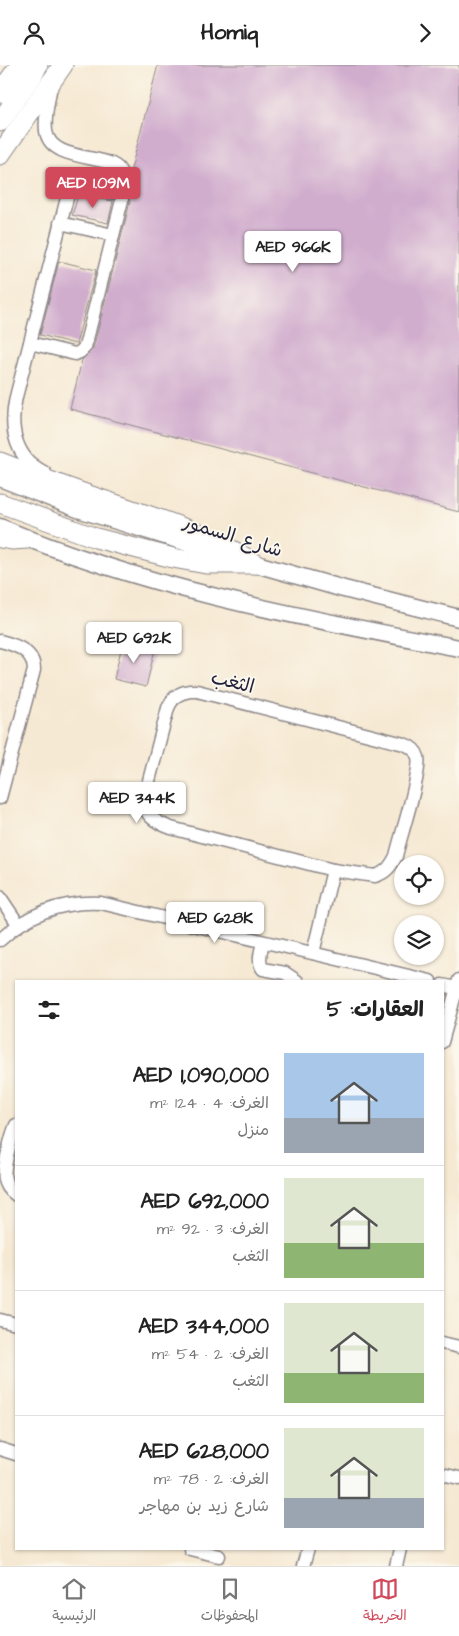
<!DOCTYPE html>
<html lang="ar">
<meta charset="utf-8">
<style>
body{margin:0;font-family:"Architects Daughter","Playpen Sans Arabic",sans-serif;background:#f2f2f2;color:#222;direction:rtl;height:100vh;display:flex;flex-direction:column;font-size:19px;white-space:nowrap}
*{box-sizing:border-box;margin:0}
p{font-size:16px;color:#767676}
.icon{flex:none;width:28px;height:28px;fill:none;stroke:currentColor;stroke-width:2;stroke-linecap:round;stroke-linejoin:round}
.map{position:relative;flex:1;overflow:hidden;direction:ltr}
.drawer{position:absolute;left:15px;top:915px;width:429px;height:570px;display:flex;flex-direction:column;background:#fff;border-radius:0px;box-shadow:0 1px 4px #0004;direction:rtl}
.drawer>*{flex:none}
.buttons{position:absolute;left:394px;top:790px;display:grid;gap:10px}
.buttons a{display:grid;place-items:center;width:50px;height:50px;border-radius:50%;background:#fff;box-shadow:0 1px 4px #0004;font-size:25px}
.price{position:absolute;translate:-50% -42px;padding:0 11px;border-radius:5px;background:#fff;color:#222;font-size:16px;line-height:32px;filter:drop-shadow(0 1px 2px #0008)}
.price::after{content:'';position:absolute;left:50%;top:30px;width:15px;height:11px;margin-left:-8px;background:inherit;clip-path:polygon(0 0,100% 0,50% 100%)}
.price.current{background:#d1495b;color:#fff}
ul{padding:0;list-style:none}
li{display:flex;align-items:center;gap:15px;height:125px;padding:0 20px}
li+li{border-top:1px solid #e0e0e0}
li span{display:grid;place-items:center;flex:none;width:140px;height:100px;border-radius:0px;color:#555}
li>.icon{margin-inline-start:auto}
span .icon{width:60px;height:60px;fill:#fffc;stroke-width:1}
li b{font-size:21px}
h2{display:flex;justify-content:space-between;align-items:center;height:60px;padding:0 20px;font-size:21px}
header{display:flex;justify-content:space-between;align-items:center;height:65px;padding:0 20px;background:#fff;font-size:22px;font-weight:800}
.tabs{display:flex;justify-content:space-around;align-items:center;height:70px;border-top:1px solid #e0e0e0;background:#fff;font-size:14px;color:#767676}
.tabs a{display:grid;justify-items:center;gap:2px}
.tabs .current{color:#d1495b}
.map>svg:first-child{display:block}
.building{fill:#d0accd}
.lines{fill:none;stroke-linecap:round;stroke-linejoin:round}
.minor-casing{stroke:#8c8687;stroke-width:15}
.major-casing{stroke:#8c8687;stroke-width:19}
.highway-casing{stroke:#8c8687;stroke-width:21}
.minor{stroke:#fff;stroke-width:12}
.major{stroke:#fff;stroke-width:16}
.highway{stroke:#fff;stroke-width:19}
.labels{text-anchor:middle;stroke-width:4;stroke-linejoin:round;paint-order:stroke}
.street-label{font-size:19px;fill:#22223b;stroke:#fbf7ec}
</style>
<header><svg class="icon" aria-label="forward" viewBox="0 0 24 24"><path d="M9 5l7 7-7 7"/></svg>Homiq<svg class="icon" aria-label="person" viewBox="0 0 24 24"><circle cx="12" cy="8" r="4"/><path d="M4 21q1-7 8-7t8 7"/></svg></header>
<div class="map">
<svg width="459" height="1501" viewBox="0 0 459 1501">
<rect width="100%" height="100%" fill="#fbf7ec"/>
<filter id="ink" filterUnits="userSpaceOnUse"><feTurbulence type="fractalNoise" baseFrequency=".02" numOctaves="2"/><feDisplacementMap in="SourceGraphic" scale="10" xChannelSelector="R" yChannelSelector="G"/><feConvolveMatrix kernelMatrix="1 2 1 2 8 2 1 2 1" color-interpolation-filters="sRGB"/></filter>
<filter id="wash" filterUnits="userSpaceOnUse"><feTurbulence type="fractalNoise" baseFrequency=".0096" numOctaves="4" result="noise"/><feDisplacementMap in="SourceGraphic" scale="20" xChannelSelector="R" yChannelSelector="G"/><feGaussianBlur stdDeviation="1.12" result="paint"/><feColorMatrix in="noise" values="0 0 0 0 0 0 0 0 0 0 0 0 0 0 0 0 0 1.4 0 .05"/><feComposite in="paint" operator="in"/></filter>
<g filter="url(#wash)">
<rect width="100%" height="100%" fill="#f6e9d3"/>
<g id="blocks">
<!-- building -->
<g class="building">
<polygon points="158,0 459,0 459,447 70,344 82,295 93,284 130,137 127,123 129,112"/>
<polygon points="78,131 113,136 108,158 72,150"/>
<polygon points="59,196 96,205 76,279 40,270"/>
<polygon points="123,576 155,584 146,622 114,614"/>
</g>
</g>
</g>
<g filter="url(#ink)">
<use href="#blocks" fill-opacity="0" stroke="#8c8687" stroke-width="1"/>
<g class="lines">
<!-- minor casing -->
<g class="minor-casing">
<g id="minor">
<polyline points="60,158 113,170"/>
<polyline points="30,278 75,289 80,287 85,282 122,135 121,128 118,125"/>
<path d="M 45,408 C 40,405 33,401 28,396 C 12,378 11,354 16,332 L 67,133 L 70,126 L 76,122 L 110,128 L 118,125 C 120,120 122,115 121,110 C 119,86 51,101 46,66 C 44,51 49,34 51,20"/>
<path d="M 0,576 C 16,580 34,586 34,605 L 0,733"/>
<path d="M 190,626 L 197,626 L 404,679 C 410,681 416,685 418,692 C 422,706 400,773 396,791 C 391,801 386,808 375,811 L 333,805 L 171,763 C 155,757 142,750 145,731 L 168,643 C 173,632 178,628 190,626 Z"/>
<polyline points="0,832 18,859"/>
<path d="M 0,875 C 29,848 62,836 101,838 L 430,916"/>
<path d="M 263,877 C 261,886 257,897 263,904 L 285,908 L 297,916"/>
<polyline points="313,888 333,805"/>
<polyline points="442,920 457,923"/>
<polyline points="442,977 459,915"/>
<path d="M 16,1060 C 12,1069 10,1078 8,1087 C 4,1104 0,1119 16,1130"/>
<polyline points="0,1255 16,1259"/>
<polyline points="442,1278 459,1282"/>
<polyline points="0,1384 16,1389"/>
<polyline points="442,1409 459,1413"/>
<polyline points="190,1484 219,1491"/>
<polyline points="303,1501 308,1484"/>
<polyline points="396,1501 400,1484"/>
</g>
</g>
<!-- major casing -->
<g class="major-casing">
<g id="major">
<polyline points="0,413 78,444 256,499 344,524 459,553"/>
<path d="M 0,462 C 146,524 304,553 459,583"/>
</g>
</g>
<!-- highway casing -->
<g class="highway-casing">
<g id="highway">
<polyline points="0,28 20,0"/>
<polyline points="0,57 33,10 38,0"/>
<polyline points="0,90 63,0"/>
<path d="M 0,397 C 38,412 76,426 115,439 C 165,456 211,470 256,499"/>
<polyline points="0,438 96,473 173,493 206,499 256,499"/>
<polyline points="0,473 12,475 27,474"/>
</g>
</g>
<!-- minor -->
<use href="#minor" class="minor"/>
<!-- major -->
<use href="#major" class="major"/>
<!-- highway -->
<use href="#highway" class="highway"/>
</g>
</g>
<g class="labels">
<!-- street labels -->
<g class="street-label">
<text transform="translate(233 470) rotate(17)" y="7">شارع السمور</text>
<text transform="translate(233 616) rotate(14)" y="7">الثغب</text>
</g>
</g>
</svg>
<div class="buttons">
<a><svg class="icon" aria-label="locate" viewBox="0 0 24 24"><circle cx="12" cy="12" r="6"/><path d="M12 2v4M12 18v4M2 12h4M18 12h4"/></svg></a>
<a><svg class="icon" aria-label="layers" viewBox="0 0 24 24"><path d="M12 4l9 5-9 5-9-5zM3 14l9 5 9-5"/></svg></a>
</div>
<b class="price current" style="left:93px;top:144px">AED 1.09M</b>
<b class="price" style="left:293px;top:208px">AED 966K</b>
<b class="price" style="left:134px;top:599px">AED 692K</b>
<b class="price" style="left:137px;top:759px">AED 344K</b>
<b class="price" style="left:215px;top:879px">AED 628K</b>
<section class="drawer">
<h2>العقارات: 5<svg class="icon" aria-label="filters" viewBox="0 0 24 24"><path d="M4 7h16M4 17h16"/><circle cx="9" cy="7" r="2"/><circle cx="15" cy="17" r="2"/></svg></h2>
<ul>
<li><span style="background:linear-gradient(#a9c7e8 65%,#9aa5b1 0)"><svg class="icon" aria-label="home" viewBox="0 0 24 24"><path d="M3 11l9-7 9 7M6 9v11h12V9"/></svg></span><div><b>AED 1,090,000</b><p>الغرف: 4 · 124 m²</p><p>منزل</p></div></li>
<li><span style="background:linear-gradient(#dfe7d0 65%,#8fb573 0)"><svg class="icon" aria-label="home" viewBox="0 0 24 24"><path d="M3 11l9-7 9 7M6 9v11h12V9"/></svg></span><div><b>AED 692,000</b><p>الغرف: 3 · 92 m²</p><p>الثغب</p></div></li>
<li><span style="background:linear-gradient(#dfe7d0 70%,#8fb573 0)"><svg class="icon" aria-label="home" viewBox="0 0 24 24"><path d="M3 11l9-7 9 7M6 9v11h12V9"/></svg></span><div><b>AED 344,000</b><p>الغرف: 2 · 54 m²</p><p>الثغب</p></div></li>
<li><span style="background:linear-gradient(#dfe7d0 70%,#9aa5b1 0)"><svg class="icon" aria-label="home" viewBox="0 0 24 24"><path d="M3 11l9-7 9 7M6 9v11h12V9"/></svg></span><div><b>AED 628,000</b><p>الغرف: 2 · 78 m²</p><p>شارع زيد بن مهاجر</p></div></li>
</ul>
</section>
</div>
<nav class="tabs">
<a class="current"><svg class="icon" aria-label="map" viewBox="0 0 24 24"><path d="M3 6l6-2 6 2 6-2v14l-6 2-6-2-6 2zM9 4v14M15 6v14"/></svg>الخريطة</a>
<a><svg class="icon" aria-label="saved" viewBox="0 0 24 24"><path d="M7 4h10v16l-5-4-5 4z"/></svg>المحفوظات</a>
<a><svg class="icon" aria-label="home" viewBox="0 0 24 24"><path d="M3 11l9-7 9 7M6 9v11h12V9"/></svg>الرئيسية</a>
</nav>
